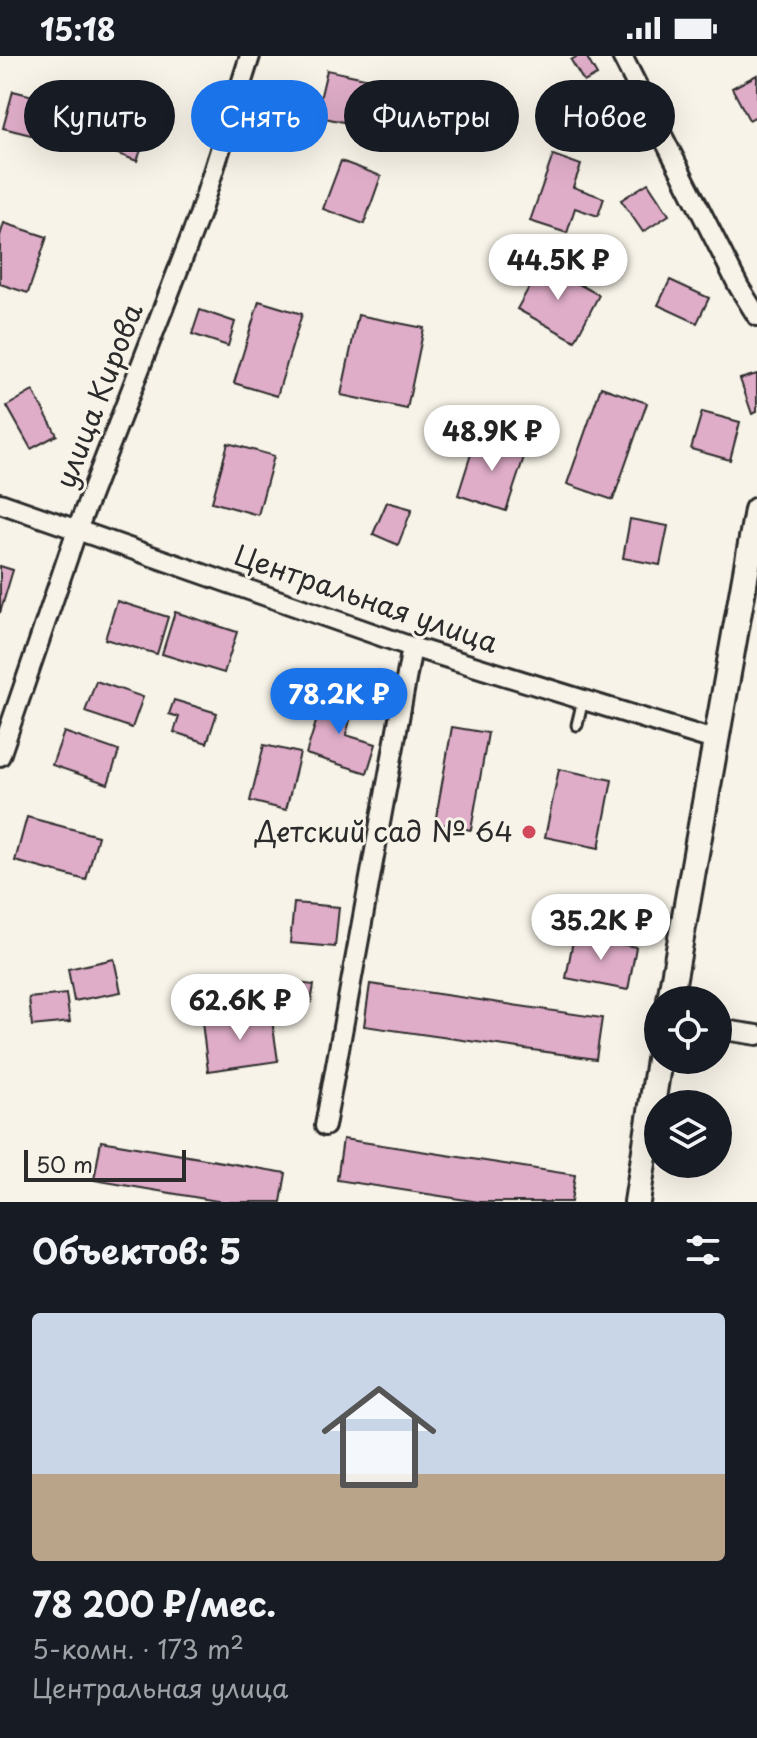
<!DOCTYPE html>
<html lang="ru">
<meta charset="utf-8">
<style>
body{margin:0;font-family:"Playpen Sans",sans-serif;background:#242831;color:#f1f3f6;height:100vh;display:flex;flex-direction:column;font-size:30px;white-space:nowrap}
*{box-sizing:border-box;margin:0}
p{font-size:26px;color:#9ea1a6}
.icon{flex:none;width:44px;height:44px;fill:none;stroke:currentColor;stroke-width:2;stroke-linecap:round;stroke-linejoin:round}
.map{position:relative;height:1146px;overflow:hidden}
.panel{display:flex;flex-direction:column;background:#171b24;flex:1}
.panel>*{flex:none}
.hud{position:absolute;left:24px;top:24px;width:710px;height:72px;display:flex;gap:16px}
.fabs{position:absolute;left:644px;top:930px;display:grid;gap:16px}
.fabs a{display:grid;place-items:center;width:88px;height:88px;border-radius:50%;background:#171b24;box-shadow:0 8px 32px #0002;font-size:40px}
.scale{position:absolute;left:24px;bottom:20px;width:162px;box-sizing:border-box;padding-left:8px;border:4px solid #2b2b2b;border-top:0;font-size:22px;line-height:28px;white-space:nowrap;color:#2b2b2b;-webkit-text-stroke:6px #f7f3e8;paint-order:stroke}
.price{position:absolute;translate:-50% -68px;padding:0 18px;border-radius:28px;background:#fff;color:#222;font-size:26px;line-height:52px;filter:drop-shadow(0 2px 4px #0008)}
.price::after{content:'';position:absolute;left:50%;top:48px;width:24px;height:18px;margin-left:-12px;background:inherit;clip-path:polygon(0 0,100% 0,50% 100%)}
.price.active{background:#1a73e8;color:#fff}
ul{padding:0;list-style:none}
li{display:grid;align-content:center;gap:16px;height:424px;padding:0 32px}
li+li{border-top:2px solid #363941}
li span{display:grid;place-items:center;height:248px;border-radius:8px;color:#555}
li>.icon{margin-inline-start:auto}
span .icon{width:144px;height:144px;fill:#fffc;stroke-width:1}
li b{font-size:34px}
h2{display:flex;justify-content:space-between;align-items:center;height:96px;padding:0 32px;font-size:34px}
.chip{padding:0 28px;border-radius:36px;background:#171b24;box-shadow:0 8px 32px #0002;font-size:28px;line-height:72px}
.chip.active{background:#1a73e8;color:#fff}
.status{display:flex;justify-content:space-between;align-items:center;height:56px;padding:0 40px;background:#171b24;direction:ltr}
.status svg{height:22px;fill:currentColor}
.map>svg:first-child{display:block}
.building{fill:#e0adc9;stroke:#2b2b2b;stroke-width:2}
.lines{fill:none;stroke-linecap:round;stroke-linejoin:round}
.service-casing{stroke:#2b2b2b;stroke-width:15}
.minor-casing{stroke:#2b2b2b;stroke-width:24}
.secondary-casing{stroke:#2b2b2b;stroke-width:30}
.service{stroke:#f7f3e8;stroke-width:9}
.minor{stroke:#f7f3e8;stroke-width:18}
.secondary{stroke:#f7f3e8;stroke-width:24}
.poi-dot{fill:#d1495b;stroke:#f7f3e8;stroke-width:3}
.labels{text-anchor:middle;stroke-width:6;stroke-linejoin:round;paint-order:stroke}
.street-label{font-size:28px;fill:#2b2b2b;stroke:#f7f3e8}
.poi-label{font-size:28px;fill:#2b2b2b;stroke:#f7f3e8;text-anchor:end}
</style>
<div class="status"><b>15:18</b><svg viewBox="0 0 49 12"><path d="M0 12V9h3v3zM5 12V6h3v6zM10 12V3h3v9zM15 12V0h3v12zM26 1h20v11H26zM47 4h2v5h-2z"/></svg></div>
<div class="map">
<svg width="757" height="1146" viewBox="0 0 757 1146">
<rect width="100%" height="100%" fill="#f7f3e8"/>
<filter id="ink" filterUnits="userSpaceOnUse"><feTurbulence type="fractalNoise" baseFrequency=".0125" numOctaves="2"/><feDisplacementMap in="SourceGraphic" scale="16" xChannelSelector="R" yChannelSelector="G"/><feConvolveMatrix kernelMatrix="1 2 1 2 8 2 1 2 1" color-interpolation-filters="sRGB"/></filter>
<g filter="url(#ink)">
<!-- building -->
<g class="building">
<polygon points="578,0 586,0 597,19 584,26 571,4"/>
<polygon points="327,14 398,29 388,76 316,60"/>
<polygon points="757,19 757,60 749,64 732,32"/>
<polygon points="13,35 49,44 39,81 3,72"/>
<polygon points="120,46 154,58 137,105 104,93"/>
<polygon points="553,99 581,109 573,131 604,142 598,160 575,152 567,177 530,165"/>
<polygon points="341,105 381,120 364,168 323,153"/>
<polygon points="648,127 669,159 643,176 621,144"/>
<polygon points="4,167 47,181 28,237 0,228 0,180"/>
<polygon points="542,208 599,239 575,285 517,253"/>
<polygon points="670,224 709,242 697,267 658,249"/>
<polygon points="259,245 302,258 277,340 234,327"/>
<polygon points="200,254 235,266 228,290 192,278"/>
<polygon points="358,259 424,272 407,353 341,339"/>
<polygon points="757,318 757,356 752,358 740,323"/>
<polygon points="601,331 647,347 613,444 567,428"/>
<polygon points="33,335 57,379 31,393 7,350"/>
<polygon points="702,356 740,366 730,404 691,393"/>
<polygon points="477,379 526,395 506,455 458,439"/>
<polygon points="228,387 274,400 258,459 212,446"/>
<polygon points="387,446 412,453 398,489 373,478"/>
<polygon points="630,463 668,470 660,509 623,502"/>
<polygon points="0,510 13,514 0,557"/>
<polygon points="117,545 168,561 157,598 105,583"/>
<polygon points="175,556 237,576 224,617 162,598"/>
<polygon points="96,625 143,641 132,672 85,656"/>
<polygon points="325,637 355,646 346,679 376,688 367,717 306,698"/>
<polygon points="174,644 217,657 207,687 174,676 179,661 169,658"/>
<polygon points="452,671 488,677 471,774 435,767"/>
<polygon points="64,676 119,695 108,728 52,709"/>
<polygon points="264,689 300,697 286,754 250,745"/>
<polygon points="559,713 612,724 599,792 545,781"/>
<polygon points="27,761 98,780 86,824 15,805"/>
<polygon points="294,847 339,851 335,891 290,887"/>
<polygon points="574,879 636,891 628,934 566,922"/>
<polygon points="114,903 121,936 74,945 68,913"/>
<polygon points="289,926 314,929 311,946 290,943"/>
<polygon points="370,928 602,962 596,1003 364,970"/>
<polygon points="66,938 70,966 32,970 29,942"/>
<polygon points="271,957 278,1005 208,1015 202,966"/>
<polygon points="343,1083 575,1119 571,1146 479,1146 337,1124"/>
<polygon points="101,1085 286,1117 281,1146 223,1146 94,1124"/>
</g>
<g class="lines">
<!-- service casing -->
<g class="service-casing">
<polyline id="service" points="577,669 583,644"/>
</g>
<!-- minor casing -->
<g class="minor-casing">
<g id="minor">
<polyline points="622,0 739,231 757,260"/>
<polyline points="0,447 412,591 717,685"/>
<polyline points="0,700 77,474 199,160 250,0"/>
<polyline points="718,973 757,979"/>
<polyline points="325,1070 412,591"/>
</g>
</g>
<!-- secondary casing -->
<g class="secondary-casing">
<g id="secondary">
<polyline points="670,944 757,454"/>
<polyline points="637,1146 659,1004"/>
</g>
</g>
<!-- service -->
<use href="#service" class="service"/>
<!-- minor -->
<use href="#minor" class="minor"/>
<!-- secondary -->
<use href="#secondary" class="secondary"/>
</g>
</g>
<!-- markers -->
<circle class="poi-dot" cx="529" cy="776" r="8"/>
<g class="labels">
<!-- street labels -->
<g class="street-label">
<text transform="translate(99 340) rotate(-69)" y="10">улица Кирова</text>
<text transform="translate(366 543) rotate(19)" y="10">Центральная улица</text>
</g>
<!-- poi labels -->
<g class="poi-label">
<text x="513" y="786">Детский сад № 64</text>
</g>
</g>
</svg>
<div class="fabs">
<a><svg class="icon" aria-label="locate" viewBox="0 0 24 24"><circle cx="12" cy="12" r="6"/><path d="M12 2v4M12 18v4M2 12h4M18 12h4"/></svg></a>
<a><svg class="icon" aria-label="layers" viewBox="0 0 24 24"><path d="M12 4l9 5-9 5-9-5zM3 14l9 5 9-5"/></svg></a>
</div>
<div class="scale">50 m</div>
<b class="price" style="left:558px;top:246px">44.5K ₽</b>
<b class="price" style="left:492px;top:417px">48.9K ₽</b>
<b class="price active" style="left:339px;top:680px">78.2K ₽</b>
<b class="price" style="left:601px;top:906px">35.2K ₽</b>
<b class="price" style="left:240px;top:986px">62.6K ₽</b>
<div class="hud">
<a class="chip">Купить</a>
<a class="chip active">Снять</a>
<a class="chip">Фильтры</a>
<a class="chip">Новое</a>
</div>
</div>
<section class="panel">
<h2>Объектов: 5<svg class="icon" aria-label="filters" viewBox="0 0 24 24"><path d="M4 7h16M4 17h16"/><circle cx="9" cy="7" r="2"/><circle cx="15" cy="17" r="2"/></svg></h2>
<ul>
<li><span style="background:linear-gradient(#c9d6e8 65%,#b9a48a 0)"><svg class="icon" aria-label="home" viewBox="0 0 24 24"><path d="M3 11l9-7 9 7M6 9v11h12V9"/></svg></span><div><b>78 200 ₽/мес.</b><p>5-комн. · 173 m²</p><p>Центральная улица</p></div></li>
</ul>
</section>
